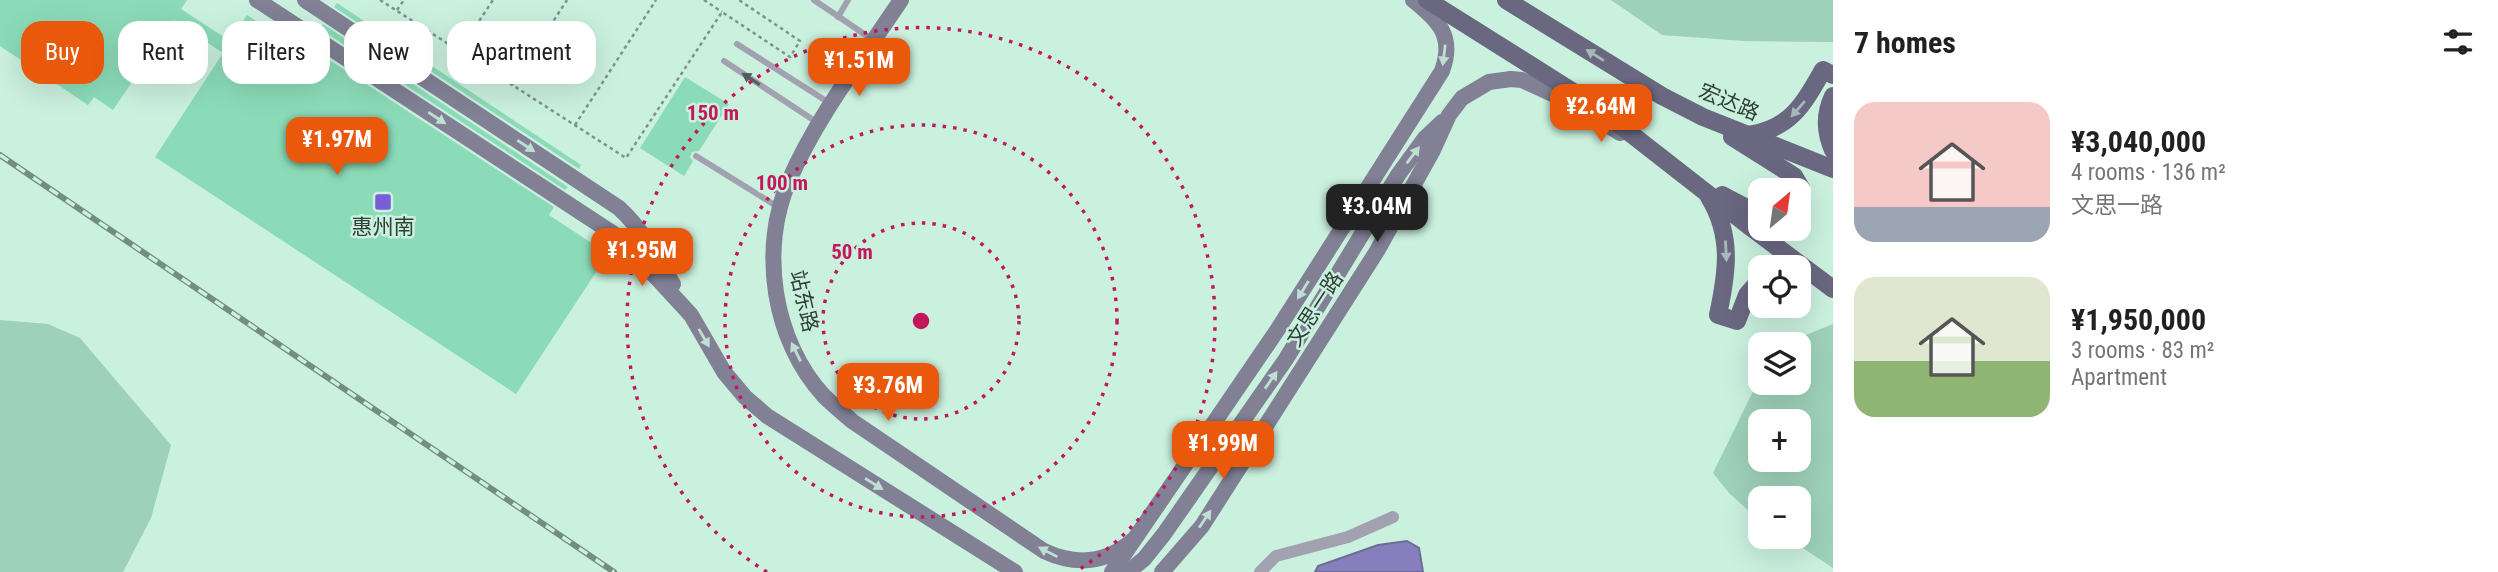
<!DOCTYPE html>
<meta charset="utf-8">
<style>
body{margin:0;font-family:"Roboto Condensed","Noto Sans SC",sans-serif;background:#f6f6f6;color:#202124;height:100vh;display:flex;flex-direction:column;font-size:26px;white-space:nowrap}
*{box-sizing:border-box;margin:0}
p{font-size:23px;color:#757577}
.icon{flex:none;width:38px;height:38px;fill:none;stroke:currentColor;stroke-width:2;stroke-linecap:round;stroke-linejoin:round}
.map{position:relative;flex:1;overflow:hidden}
.side{display:flex;flex-direction:column;background:#fff;width:665px}
.side>*{flex:none}
.guide{position:absolute;left:21px;top:21px;width:665px;height:63px;display:flex;gap:14px}
.needle{width:46px;rotate:29deg}
.controls{position:absolute;left:1748px;top:178px;display:grid;gap:14px}
.controls a{display:grid;place-items:center;width:63px;height:63px;border-radius:14px;background:#fff;box-shadow:0 7px 28px #0002;font-size:35px}
.price{position:absolute;translate:-50% -60px;padding:0 16px;border-radius:14px;background:#ea580c;color:#fff;font-size:23px;line-height:46px;filter:drop-shadow(0 2px 4px #0008)}
.price::after{content:'';position:absolute;left:50%;top:42px;width:21px;height:16px;margin-left:-10px;background:inherit;clip-path:polygon(0 0,100% 0,50% 100%)}
.price.on{background:#222;color:#fff}
ul{padding:0;list-style:none}
li{display:flex;align-items:center;gap:21px;height:175px;padding:0 21px}
li span{display:grid;place-items:center;flex:none;width:196px;height:140px;border-radius:21px;color:#555}
li>.icon{margin-inline-start:auto}
span .icon{width:84px;height:84px;fill:#fffc;stroke-width:1}
li b{font-size:30px}
h2{display:flex;justify-content:space-between;align-items:center;height:84px;padding:0 21px;font-size:30px}
.tag{padding:0 24px;border-radius:21px;background:#fff;box-shadow:0 7px 28px #0002;font-size:24px;line-height:63px}
.tag.on{background:#ea580c;color:#fff}
main{display:flex;flex:1;min-height:0}
.map>svg:first-child{display:block}
.green{fill:#9ed1b9;fill-rule:evenodd}
.water{fill:#877fbd;stroke:#6d6c95;stroke-width:2}
.building{fill:#8bdbb8}
.lines{fill:none;stroke-linecap:round;stroke-linejoin:round}
.path{stroke:#7b9589;stroke-width:2.5;stroke-dasharray:3.5 3.5;stroke-linecap:butt}
.lane{stroke:#a2a1af;stroke-width:6}
.street{stroke:#a2a1af;stroke-width:12}
.secondary{stroke:#818095;stroke-width:16}
.primary{stroke:#6a6881;stroke-width:18}
.rail-casing{stroke:#748d81;stroke-width:6}
.rail{stroke:#caf0de;stroke-width:3.5;stroke-dasharray:10;stroke-linecap:butt}
.oneway{fill:#bfdfd3}
.oneway2{fill:#a4bab9}
.oneway3{fill:#525c5c}
.ring{fill:none;stroke:#c2185b;stroke-width:3.5;stroke-dasharray:3.5 7}
.poi-dot{fill:#775dd7;stroke:#caf0de;stroke-width:2.5}
.labels{text-anchor:middle;stroke-width:5;stroke-linejoin:round;paint-order:stroke}
.street-label{font-size:21px;fill:#303f38;stroke:#caf0de}
.poi-label{font-size:21px;fill:#303f38;stroke:#caf0de}
.centre{fill:#c2185b;stroke:#caf0de;stroke-width:3.5}
.ring-label{font-size:21px;text-anchor:middle;font-weight:bold;fill:#c2185b;stroke:#caf0de;stroke-width:5;stroke-linejoin:round;paint-order:stroke}
</style>
<main>
<div class="map">
<svg width="1833" height="572" viewBox="0 0 1833 572">
<rect width="100%" height="100%" fill="#caf0de"/>
<!-- green -->
<g class="green">
<polygon points="1611,0 1833,0 1833,42 1745,41 1662,35"/>
<polygon points="0,320 48,324 80,338 171,445 151,518 123,572 0,572"/>
<path d="M 1833,324 L 1833,568 L 1786,537 L 1799,537 L 1799,499 L 1760,499 L 1760,521 L 1729,493 L 1713,473 L 1760,377 L 1760,383 L 1799,383 L 1799,345 L 1786,345 L 1788,342 ZM 1760,422 L 1799,422 L 1799,460 L 1760,460 Z"/>
</g>
<!-- water -->
<polygon class="water" points="1407,541 1419,548 1423,572 1315,572 1318,566 1378,545"/>
<!-- building -->
<g class="building">
<polygon points="0,0 187,0 181,9 230,41 247,15 304,52 308,46 554,207 549,215 608,254 516,394 155,157 223,53 174,20 113,110 94,97 88,105 0,46"/>
<polygon points="337,3 581,165 579,169 334,7"/>
<polygon points="323,24 568,187 565,190 320,29"/>
<polygon points="685,77 729,104 699,151 692,152 690,157 693,161 684,176 640,148"/>
</g>
<g class="lines">
<!-- path -->
<g class="path">
<polyline points="380,0 626,158 722,12 790,57 800,41 739,0"/>
<polyline points="704,0 722,12"/>
<polyline points="397,10 404,0"/>
<polyline points="460,50 493,0"/>
<polyline points="512,85 567,0"/>
<polyline points="575,125 656,0"/>
</g>
<!-- lane -->
<g class="lane">
<polyline points="814,0 873,40"/>
<polyline points="838,17 848,0"/>
<polyline points="737,44 831,104"/>
<polyline points="724,61 818,123"/>
<polyline points="696,156 778,207"/>
</g>
<!-- street -->
<polyline class="street" points="1260,572 1276,556 1348,537 1393,517"/>
<!-- secondary -->
<g class="secondary">
<polyline points="257,0 620,238 691,315 724,372 745,397 767,416 1015,572"/>
<path d="M 305,0 L 619,208 C 643,230 656,256 673,284"/>
<path d="M 901,0 C 863,57 816,118 789,181 C 759,249 773,341 824,396 C 833,405 843,413 852,421 L 1044,551 C 1076,566 1107,563 1133,540"/>
<path d="M 1112,572 L 1278,329 L 1442,71 C 1455,36 1438,20 1413,0"/>
<polyline points="1128,572 1144,559 1164,534 1286,359 1398,175 1425,138 1442,122"/>
<polyline points="1162,572 1202,526 1377,251 1433,150 1449,115 1462,98 1489,82 1511,79 1522,80 1570,102 1620,133"/>
</g>
<!-- primary -->
<g class="primary">
<polyline points="1427,0 1594,105 1749,226 1833,289"/>
<polyline points="1506,0 1662,96 1703,117 1833,169"/>
<path d="M 1833,96 C 1824,115 1825,132 1833,150"/>
<path d="M 1749,135 C 1791,128 1803,105 1823,70 L 1833,75"/>
<polyline points="1732,137 1794,176 1801,188 1799,205"/>
<polyline points="1722,195 1760,215"/>
<path d="M 1709,197 C 1733,236 1727,273 1718,315 L 1737,321 L 1747,295 L 1760,280"/>
</g>
<!-- rail casing -->
<g class="rail-casing">
<polyline id="rail" points="0,155 614,572"/>
</g>
<!-- rail -->
<use href="#rail" class="rail"/>
</g>
<!-- one-way arrows -->
<defs><path id="oneway-solid" d="M-6-.8H1V-3.2L6.5 0L1 3.2V.8H-6Z" transform="scale(1.75)"/></defs>
<g class="oneway">
<use href="#oneway-solid" transform="translate(1444 55) rotate(97)"/>
<use href="#oneway-solid" transform="translate(437 118) rotate(34)"/>
<use href="#oneway-solid" transform="translate(526 146) rotate(34)"/>
<use href="#oneway-solid" transform="translate(1413 155) rotate(-53)"/>
<use href="#oneway-solid" transform="translate(1303 290) rotate(122)"/>
<use href="#oneway-solid" transform="translate(704 338) rotate(60)"/>
<use href="#oneway-solid" transform="translate(796 352) rotate(-116)"/>
<use href="#oneway-solid" transform="translate(1271 380) rotate(-55)"/>
<use href="#oneway-solid" transform="translate(874 484) rotate(32)"/>
<use href="#oneway-solid" transform="translate(1205 519) rotate(-56)"/>
<use href="#oneway-solid" transform="translate(1048 552) rotate(-153)"/>
</g>
<g class="oneway2">
<use href="#oneway-solid" transform="translate(1595 55) rotate(-148)"/>
<use href="#oneway-solid" transform="translate(1798 109) rotate(131)"/>
<use href="#oneway-solid" transform="translate(1726 251) rotate(87)"/>
</g>
<use class="oneway3" href="#oneway-solid" transform="translate(751 79) rotate(-147)"/>
<!-- distance rings -->
<g class="ring">
<circle cx="921" cy="321" r="98"/>
<circle cx="921" cy="321" r="196"/>
<path d="M767 572A294 294 0 1 1 1075 572"/>
</g>
<!-- markers -->
<rect class="poi-dot" x="374" y="193" width="18" height="18" rx="3.5"/>
<g class="labels">
<!-- street labels -->
<g class="street-label">
<text transform="translate(1729 102) rotate(23)" y="7">宏达路</text>
<text transform="translate(804 301) rotate(77)" y="7">站东路</text>
<text transform="translate(1315 309) rotate(-57)" y="7">文思一路</text>
</g>
<!-- poi labels -->
<g class="poi-label">
<text x="383" y="234">惠州南</text>
</g>
</g>
<circle cx="921" cy="321" r="10" class="centre"/>
<g class="ring-label">
<text x="713" y="120">150 m</text>
<text x="782" y="190">100 m</text>
<text x="852" y="259">50 m</text>
</g>
</svg>
<div class="controls">
<a><svg class="needle" viewBox="-14 -14 28 28"><path d="M0-13l5 13h-10z" fill="#e53935"/><path d="M0 13l5-13h-10z" fill="#757577"/></svg></a>
<a><svg class="icon" aria-label="locate" viewBox="0 0 24 24"><circle cx="12" cy="12" r="6"/><path d="M12 2v4M12 18v4M2 12h4M18 12h4"/></svg></a>
<a><svg class="icon" aria-label="layers" viewBox="0 0 24 24"><path d="M12 4l9 5-9 5-9-5zM3 14l9 5 9-5"/></svg></a>
<a>+</a>
<a>−</a>
</div>
<b class="price" style="left:859px;top:98px">¥1.51M</b>
<b class="price" style="left:1601px;top:144px">¥2.64M</b>
<b class="price" style="left:337px;top:177px">¥1.97M</b>
<b class="price on" style="left:1377px;top:244px">¥3.04M</b>
<b class="price" style="left:642px;top:288px">¥1.95M</b>
<b class="price" style="left:888px;top:423px">¥3.76M</b>
<b class="price" style="left:1223px;top:481px">¥1.99M</b>
<div class="guide">
<a class="tag on">Buy</a>
<a class="tag">Rent</a>
<a class="tag">Filters</a>
<a class="tag">New</a>
<a class="tag">Apartment</a>
</div>
</div>
<section class="side">
<h2>7 homes<svg class="icon" aria-label="filters" viewBox="0 0 24 24"><path d="M4 7h16M4 17h16"/><circle cx="9" cy="7" r="2"/><circle cx="15" cy="17" r="2"/></svg></h2>
<ul>
<li><span style="background:linear-gradient(#f6c9c9 75%,#9aa5b1 0)"><svg class="icon" aria-label="home" viewBox="0 0 24 24"><path d="M3 11l9-7 9 7M6 9v11h12V9"/></svg></span><div><b>¥3,040,000</b><p>4 rooms · 136 m²</p><p>文思一路</p></div></li>
<li><span style="background:linear-gradient(#dfe7d0 60%,#8fb573 0)"><svg class="icon" aria-label="home" viewBox="0 0 24 24"><path d="M3 11l9-7 9 7M6 9v11h12V9"/></svg></span><div><b>¥1,950,000</b><p>3 rooms · 83 m²</p><p>Apartment</p></div></li>
</ul>
</section>
</main>
